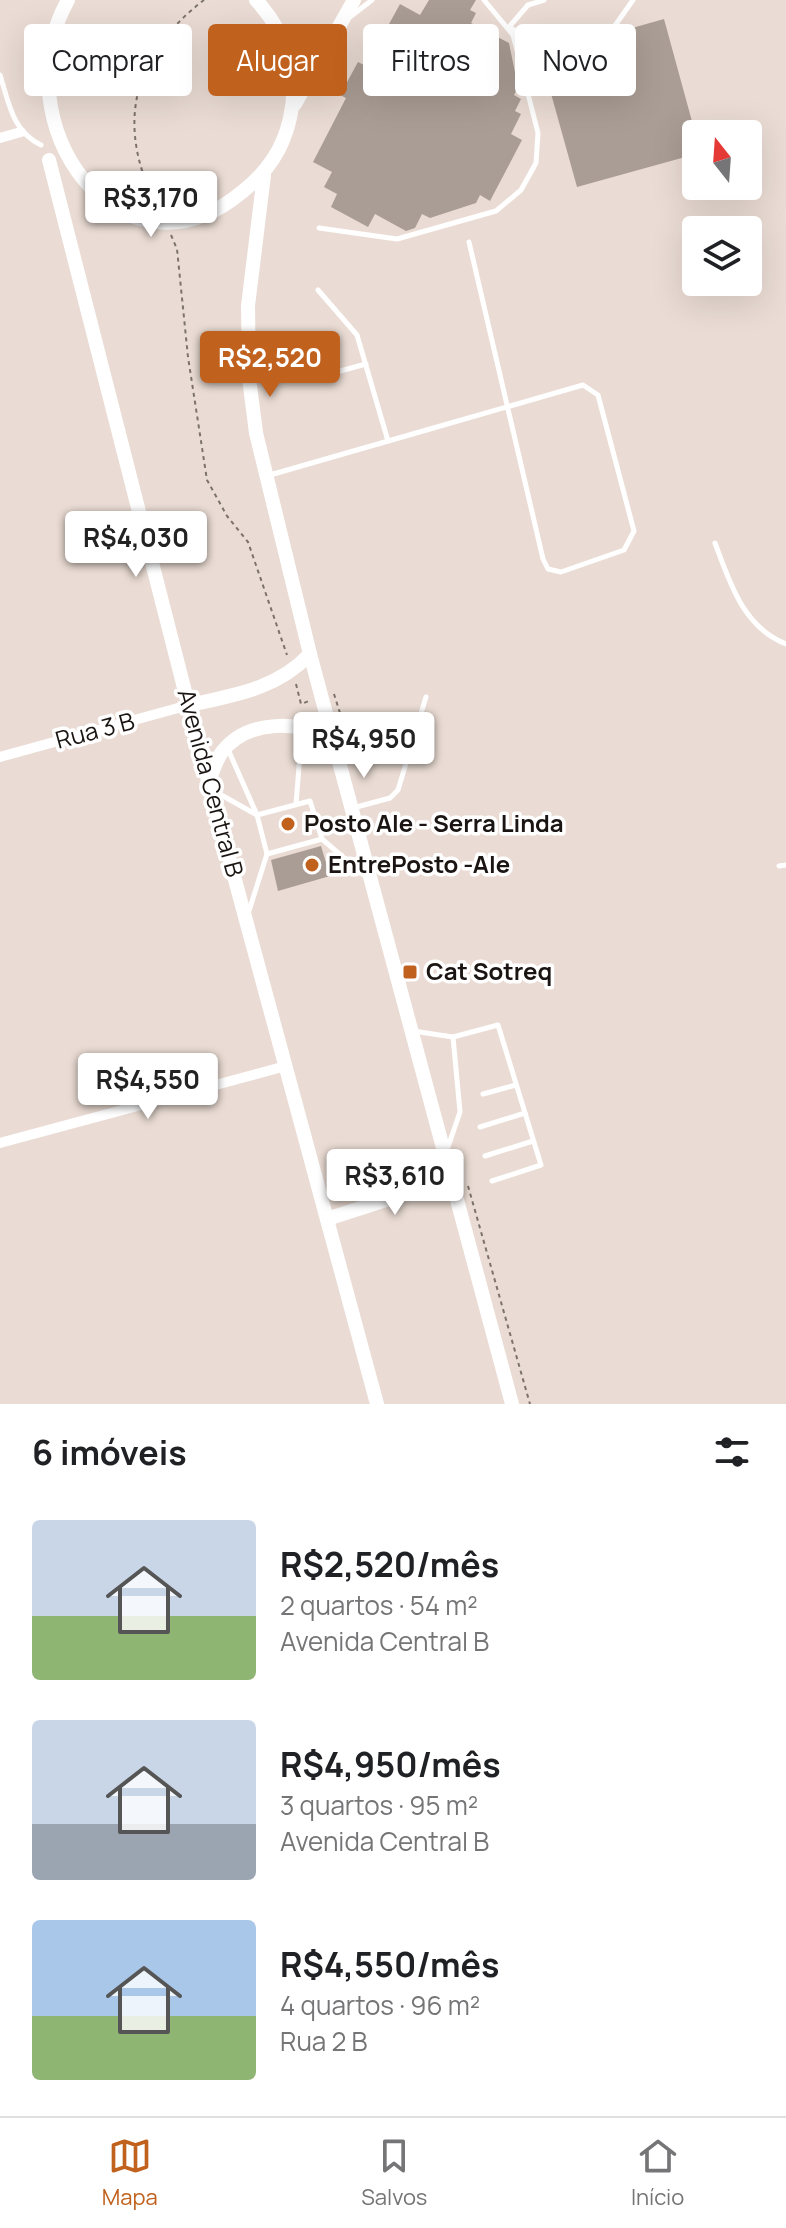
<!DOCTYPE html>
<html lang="pt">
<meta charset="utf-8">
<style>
body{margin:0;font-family:Manrope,sans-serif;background:#f6f6f6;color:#202124;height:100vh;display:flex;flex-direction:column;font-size:30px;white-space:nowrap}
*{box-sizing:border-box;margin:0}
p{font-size:26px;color:#757577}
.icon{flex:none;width:44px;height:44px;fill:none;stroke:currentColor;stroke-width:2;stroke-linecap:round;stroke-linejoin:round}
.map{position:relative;height:1404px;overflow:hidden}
.side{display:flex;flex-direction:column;background:#fff;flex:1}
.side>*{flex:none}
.top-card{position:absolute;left:24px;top:24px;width:738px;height:72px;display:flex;gap:16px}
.needle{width:52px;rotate:343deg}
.fabs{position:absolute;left:682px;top:120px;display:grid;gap:16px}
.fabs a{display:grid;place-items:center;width:80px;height:80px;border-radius:8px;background:#fff;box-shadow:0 8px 32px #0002;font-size:40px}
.price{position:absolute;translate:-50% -68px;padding:0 18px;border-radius:8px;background:#fff;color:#222;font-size:26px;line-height:52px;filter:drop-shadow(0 2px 4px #0008)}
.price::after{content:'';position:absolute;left:50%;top:48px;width:24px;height:18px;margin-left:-12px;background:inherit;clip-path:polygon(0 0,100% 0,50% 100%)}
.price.on{background:#c1611e;color:#fff}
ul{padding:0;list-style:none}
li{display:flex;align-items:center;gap:24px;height:200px;padding:0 32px}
li span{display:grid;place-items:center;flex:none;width:224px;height:160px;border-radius:8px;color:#555}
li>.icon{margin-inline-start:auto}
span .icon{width:96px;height:96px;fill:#fffc;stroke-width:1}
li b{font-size:34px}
h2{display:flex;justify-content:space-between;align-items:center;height:96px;padding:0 32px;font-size:34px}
.chip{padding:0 28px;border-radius:8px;background:#fff;box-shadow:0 8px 32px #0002;font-size:28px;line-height:72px}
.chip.on{background:#c1611e;color:#fff}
.menu{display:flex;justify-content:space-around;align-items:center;height:112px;border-top:2px solid #e0e0e0;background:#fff;font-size:22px;color:#757577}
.menu a{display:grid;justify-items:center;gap:4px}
.menu .on{color:#c1611e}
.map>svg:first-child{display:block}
.building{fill:#aa9d95}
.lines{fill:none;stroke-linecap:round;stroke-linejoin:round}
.path{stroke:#7c726d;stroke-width:2;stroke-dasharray:4 4;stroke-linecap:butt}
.lane{stroke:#fff;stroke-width:5}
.street{stroke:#fff;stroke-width:10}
.secondary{stroke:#fff;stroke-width:14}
.poi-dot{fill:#c1611e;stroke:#fff;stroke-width:3}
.labels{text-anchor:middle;stroke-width:7;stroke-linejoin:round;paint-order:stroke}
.street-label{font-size:24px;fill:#1a1512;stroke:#fff}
.poi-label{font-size:24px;font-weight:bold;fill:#1a1512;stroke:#fff;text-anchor:start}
</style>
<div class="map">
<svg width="786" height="1404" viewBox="0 0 786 1404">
<rect width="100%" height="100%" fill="#eadcd4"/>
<!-- building -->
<g class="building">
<polygon points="429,0 476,0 470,10 476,13 471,23 509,43 518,87 514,95 521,99 515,111 521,114 511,134 522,140 490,201 480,195 476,203 430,218 422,214 415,228 406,231 375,214 368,227 331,207 337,194 324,187 332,172 313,162 346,98 340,95 358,62 366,66 400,4 420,15"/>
<polygon points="664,19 696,136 696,154 577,187 540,54"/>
<polygon points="321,846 330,876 278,891 271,860"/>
</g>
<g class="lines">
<!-- path -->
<g class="path">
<path d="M 158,208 C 115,127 131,56 204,0"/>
<polyline points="171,235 177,249 188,357 207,480 227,516 248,542 287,655"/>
<polyline points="296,684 301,704 309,701"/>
<polyline points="334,694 346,732"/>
<polyline points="468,1186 530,1404"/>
</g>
<!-- lane -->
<g class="lane">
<polyline points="544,0 528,5 509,27 536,43 561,43 614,27 633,0"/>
<polyline points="350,17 372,0"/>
<path d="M 0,75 C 9,103 12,131 41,145"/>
<polyline points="319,228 397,239 496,211 521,190 536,163 538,133 513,35 484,0"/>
<polyline points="318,290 357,335 388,441"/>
<polyline points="329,374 366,364"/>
<path d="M 270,475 C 374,445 479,415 583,385 L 598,395 L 634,531 L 624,550 L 561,572 L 548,569 L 543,559 L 469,242"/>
<path d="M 715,543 C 730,583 743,627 786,644"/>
<polyline points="227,747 257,815 267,854"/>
<polyline points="216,792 257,815 310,801 322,839"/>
<polyline points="296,804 302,730"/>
<polyline points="353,808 390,798 398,790 426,697"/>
<polyline points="779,866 786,865"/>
<polyline points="248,914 267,854 322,839 366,877"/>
<polyline points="413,1031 453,1037 460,1112 448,1147"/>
<polyline points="453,1037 498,1025 541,1165 492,1181"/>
<polyline points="483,1094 516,1085"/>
<polyline points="480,1127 525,1113"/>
<polyline points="485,1156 533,1141"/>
</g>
<!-- street -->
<g class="street">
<polyline points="0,138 21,132"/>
<polyline points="0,757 189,705"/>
<polyline points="0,1143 286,1066"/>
</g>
<!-- secondary -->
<g class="secondary">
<path d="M 68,0 C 0,122 120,293 242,192 C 267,172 283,150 290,118 C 300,75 286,32 256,0"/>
<polyline points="295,104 354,0"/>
<polyline points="49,160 202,758 377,1404"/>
<polyline points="264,175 248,306 249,378 256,433 310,654 512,1404"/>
<path d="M 189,705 C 235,695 277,689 310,654"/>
<path d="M 209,781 C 213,772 216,760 222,752 C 248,718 299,722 333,737"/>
<polyline points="327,1219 451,1179"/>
</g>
</g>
<!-- markers -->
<g class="poi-dot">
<circle cx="288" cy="824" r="8"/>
<circle cx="312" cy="865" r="8"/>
<rect x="402" y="964" width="16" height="16" rx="4"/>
</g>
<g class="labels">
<!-- street labels -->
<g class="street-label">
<text transform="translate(95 731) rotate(-15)" y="8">Rua 3 B</text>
<text transform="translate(210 783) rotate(75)" y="8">Avenida Central B</text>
</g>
<!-- poi labels -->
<g class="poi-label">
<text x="304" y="832">Posto Ale - Serra Linda</text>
<text x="328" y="873">EntrePosto -Ale</text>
<text x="426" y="980">Cat Sotreq</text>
</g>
</g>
</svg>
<div class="fabs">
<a><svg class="needle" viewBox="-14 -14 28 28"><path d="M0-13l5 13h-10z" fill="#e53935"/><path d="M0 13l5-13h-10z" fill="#757577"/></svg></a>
<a><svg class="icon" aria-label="layers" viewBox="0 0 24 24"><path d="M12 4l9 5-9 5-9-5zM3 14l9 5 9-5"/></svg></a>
</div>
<b class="price" style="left:151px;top:239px">R$3,170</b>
<b class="price on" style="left:270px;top:399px">R$2,520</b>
<b class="price" style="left:136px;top:579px">R$4,030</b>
<b class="price" style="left:364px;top:780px">R$4,950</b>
<b class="price" style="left:148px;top:1121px">R$4,550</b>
<b class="price" style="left:395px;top:1217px">R$3,610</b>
<div class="top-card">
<a class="chip">Comprar</a>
<a class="chip on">Alugar</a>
<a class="chip">Filtros</a>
<a class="chip">Novo</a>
</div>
</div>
<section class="side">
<h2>6 imóveis<svg class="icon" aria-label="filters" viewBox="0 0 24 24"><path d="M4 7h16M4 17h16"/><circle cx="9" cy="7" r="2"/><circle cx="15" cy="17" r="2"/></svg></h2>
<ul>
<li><span style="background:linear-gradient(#c9d6e8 60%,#8fb573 0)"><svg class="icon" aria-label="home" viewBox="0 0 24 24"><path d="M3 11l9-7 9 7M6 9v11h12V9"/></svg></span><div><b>R$2,520/mês</b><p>2 quartos · 54 m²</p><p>Avenida Central B</p></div></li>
<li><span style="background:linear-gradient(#c9d6e8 65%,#9aa5b1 0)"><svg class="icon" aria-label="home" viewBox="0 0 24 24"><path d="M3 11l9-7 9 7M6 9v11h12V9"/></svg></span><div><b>R$4,950/mês</b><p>3 quartos · 95 m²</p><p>Avenida Central B</p></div></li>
<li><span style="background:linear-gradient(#a9c7e8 60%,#8fb573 0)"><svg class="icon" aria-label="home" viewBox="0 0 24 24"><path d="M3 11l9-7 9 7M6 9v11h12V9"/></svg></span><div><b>R$4,550/mês</b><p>4 quartos · 96 m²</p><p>Rua 2 B</p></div></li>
</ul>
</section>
<nav class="menu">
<a class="on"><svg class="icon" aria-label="map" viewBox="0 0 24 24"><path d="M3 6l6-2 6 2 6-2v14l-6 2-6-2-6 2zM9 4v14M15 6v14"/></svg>Mapa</a>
<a><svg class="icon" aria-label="saved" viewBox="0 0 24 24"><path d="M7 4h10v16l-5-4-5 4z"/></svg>Salvos</a>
<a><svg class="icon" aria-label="home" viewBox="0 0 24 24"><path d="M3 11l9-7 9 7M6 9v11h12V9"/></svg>Início</a>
</nav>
